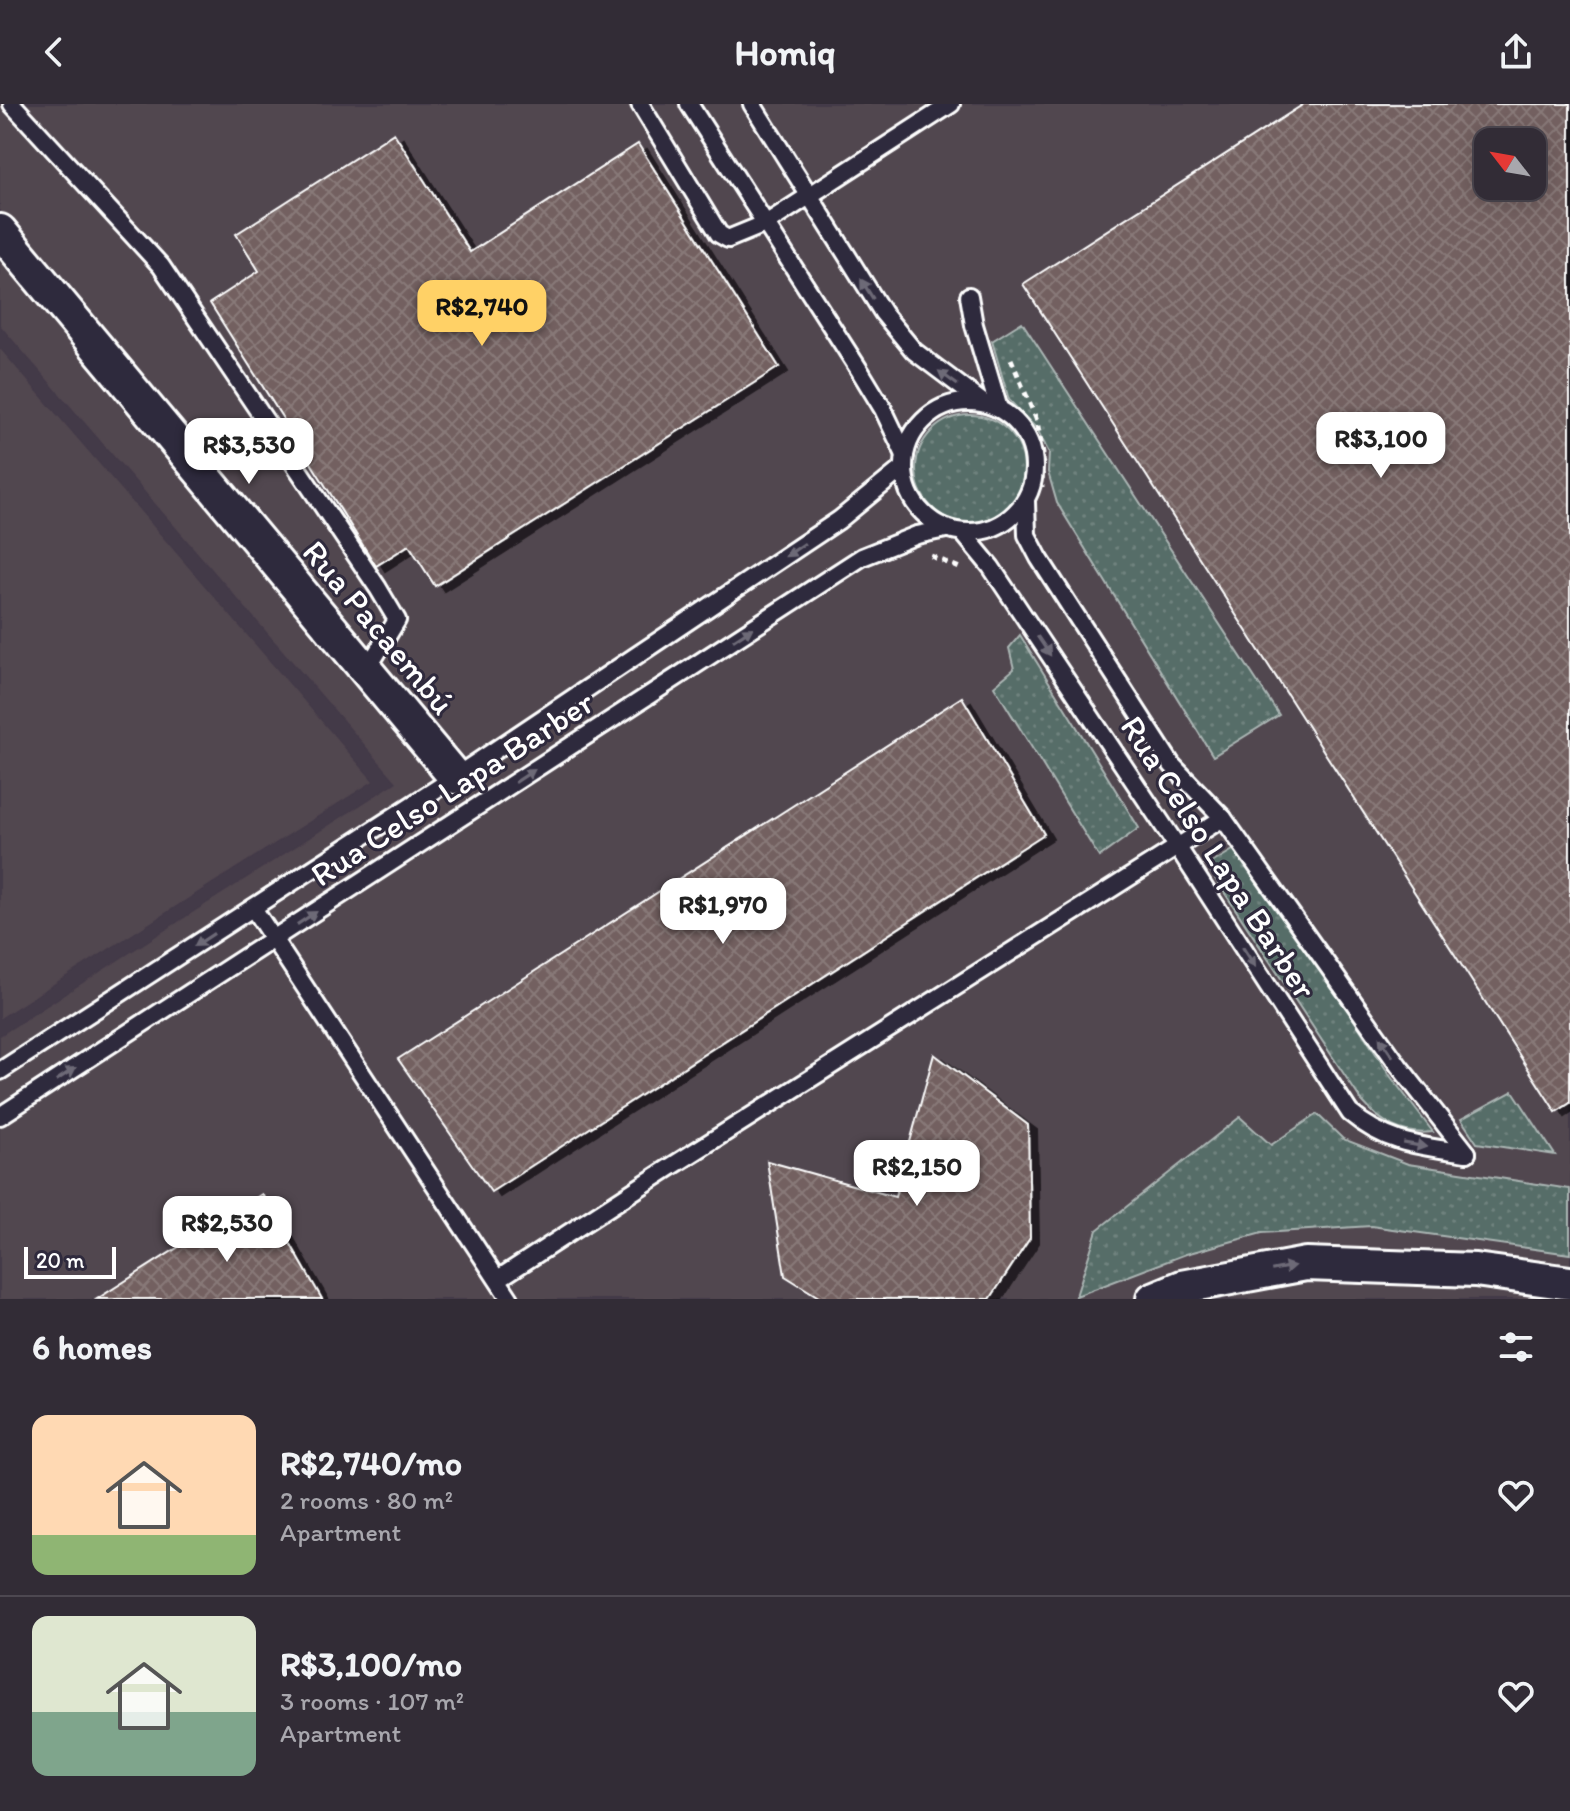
<!DOCTYPE html>
<meta charset="utf-8">
<style>
body{margin:0;font-family:Itim,sans-serif;background:#3a343e;color:#f1f3f6;height:100vh;display:flex;flex-direction:column;font-size:30px;white-space:nowrap}
*{box-sizing:border-box;margin:0}
p{font-size:26px;color:#a8a7ad}
.icon{flex:none;width:44px;height:44px;fill:none;stroke:currentColor;stroke-width:2;stroke-linecap:round;stroke-linejoin:round}
.map{position:relative;height:1195px;overflow:hidden}
.sheet{display:flex;flex-direction:column;background:#322c36;flex:1}
.sheet>*{flex:none}
.needle{width:52px;rotate:301deg}
.buttons{position:absolute;left:1474px;top:24px;display:grid;gap:16px}
.buttons a{display:grid;place-items:center;width:72px;height:72px;border-radius:16px;background:#322c36;box-shadow:0 4px 20px #0003,0 0 0 2px #4d4851;font-size:40px}
.scale{position:absolute;left:24px;bottom:20px;width:92px;box-sizing:border-box;padding-left:8px;border:4px solid #fff;border-top:0;font-size:22px;line-height:28px;white-space:nowrap;color:#fff;-webkit-text-stroke:6px #2f2a3d;paint-order:stroke}
.price{position:absolute;translate:-50% -68px;padding:0 18px;border-radius:16px;background:#fff;color:#222;font-size:26px;line-height:52px;filter:drop-shadow(0 2px 4px #0008)}
.price::after{content:'';position:absolute;left:50%;top:48px;width:24px;height:18px;margin-left:-12px;background:inherit;clip-path:polygon(0 0,100% 0,50% 100%)}
.price.selected{background:#ffd166;color:#111}
ul{padding:0;list-style:none}
li{display:flex;align-items:center;gap:24px;height:200px;padding:0 32px}
li+li{border-top:2px solid #4d4851}
li span{display:grid;place-items:center;flex:none;width:224px;height:160px;border-radius:16px;color:#555}
li>.icon{margin-inline-start:auto}
span .icon{width:96px;height:96px;fill:#fffc;stroke-width:1}
li b{font-size:34px}
h2{display:flex;justify-content:space-between;align-items:center;height:96px;padding:0 32px;font-size:34px}
header{display:flex;justify-content:space-between;align-items:center;height:104px;padding:0 32px;background:#322c36;font-size:36px;font-weight:700}
.map>svg:first-child{display:block}
.built{fill:#51464f;fill-rule:evenodd}
.green{fill:url(#green-dots);stroke:#abb6b4;stroke-width:2}
.building{fill:url(#building-cross-hatch);stroke:#fff;stroke-width:2;fill-rule:evenodd;filter:url(#shadow)}
.lines{fill:none;stroke-linecap:round;stroke-linejoin:round}
.service-casing{stroke:#fff;stroke-width:22}
.minor-casing{stroke:#fff;stroke-width:38}
.path{stroke:#fff;stroke-width:5;stroke-dasharray:6 6;stroke-linecap:butt}
.service{stroke:#2f2a3d;stroke-width:16}
.minor{stroke:#2f2a3d;stroke-width:32}
.oneway{fill:#6d6a77}
.labels{text-anchor:middle;stroke-width:6;stroke-linejoin:round;paint-order:stroke}
.street-label{font-size:34px;fill:#fff;stroke:#2f2a3d}
</style>
<header><svg class="icon" aria-label="back" viewBox="0 0 24 24"><path d="M15 5l-7 7 7 7"/></svg>Homiq<svg class="icon" aria-label="share" viewBox="0 0 24 24"><path d="M12 15V3M7 8l5-5 5 5M5 13v7h14v-7"/></svg></header>
<div class="map">
<svg width="1570" height="1195" viewBox="0 0 1570 1195">
<defs>
<pattern id="green-dots" width="8" height="8" patternUnits="userSpaceOnUse" patternTransform="scale(2)"><rect width="8" height="8" fill="#576d68"/><path d="M2 2h.1M6 6h.1" fill="none" stroke="#70837f" stroke-width="1.8" stroke-linecap="round"/></pattern>
<pattern id="building-cross-hatch" width="8" height="8" patternUnits="userSpaceOnUse" patternTransform="scale(2)"><rect width="8" height="8" fill="#736160"/><path d="M0 0l8 8M0 8l8-8" fill="none" stroke="#887978"/></pattern>
<filter id="shadow"><feDropShadow dx="9" dy="5" stdDeviation="0" flood-color="#0009"/></filter>
</defs>
<rect width="100%" height="100%" fill="#433a48"/>
<filter id="ink" filterUnits="userSpaceOnUse"><feTurbulence type="fractalNoise" baseFrequency=".0125" numOctaves="2"/><feDisplacementMap in="SourceGraphic" scale="16" xChannelSelector="R" yChannelSelector="G"/><feConvolveMatrix kernelMatrix="1 2 1 2 8 2 1 2 1" color-interpolation-filters="sRGB"/></filter>
<g filter="url(#ink)">
<!-- built -->
<g class="built">
<path d="M 0,0 L 1570,0 L 1570,1195 L 0,1195 L 0,932 L 397,678 L 0,221 ZM 1488,38 L 1532,38 L 1532,82 L 1488,82 Z"/>
<polygon points="0,245 373,677 0,914"/>
</g>
<!-- green -->
<g class="green">
<polygon points="1022,218 1279,611 1213,652 1057,399 1048,368 1049,349 1037,325 1009,296 992,237"/>
<circle cx="970" cy="365" r="54"/>
<polygon points="1020,531 1139,724 1099,753 994,582 1014,565 1009,544"/>
<path d="M 1241,741 L 1391,973 L 1433,1028 C 1402,1032 1381,1019 1361,996 L 1207,762 Z"/>
<polygon points="1513,987 1555,1051 1477,1039 1461,1015"/>
<polygon points="1317,1010 1343,1035 1408,1060 1570,1085 1570,1150 1371,1122 1262,1129 1186,1150 1076,1192 1097,1126 1240,1013 1271,1041"/>
</g>
<!-- building -->
<g class="building">
<path d="M 1304,0 L 1570,0 L 1570,999 L 1556,1008 L 1023,180 ZM 1488,38 L 1532,38 L 1532,82 L 1488,82 Z"/>
<polygon points="394,29 470,148 638,40 779,263 435,482 409,441 376,462 210,199 259,167 236,130"/>
<polygon points="962,593 1044,730 491,1088 398,955"/>
<polygon points="934,950 1028,1021 1030,1134 990,1195 822,1195 785,1172 767,1057 895,1093"/>
<polygon points="262,1090 322,1195 97,1195"/>
</g>
<g class="lines">
<!-- service casing -->
<g class="service-casing">
<g id="service">
<polyline points="12,0 161,162 378,484 397,516 366,567"/>
<polyline points="640,0 719,130 728,135 767,119 951,0"/>
<polyline points="689,0 860,267 883,305 905,351"/>
<polyline points="752,0 883,209 914,247 983,299"/>
<polyline points="969,192 974,221 999,305"/>
<circle cx="969" cy="363" r="65"/>
<polyline points="1026,397 1027,431 1039,454 1172,661 1223,714 1399,962 1467,1049"/>
<path d="M 963,429 L 991,463 L 1177,742 L 1350,1009 C 1387,1040 1421,1042 1467,1049"/>
<polyline points="253,804 510,1195"/>
<polyline points="0,967 455,673 839,416 904,363"/>
<polyline points="0,1012 862,453 917,431 946,425"/>
<polyline points="498,1175 669,1064 1223,714"/>
</g>
</g>
<!-- minor casing -->
<g class="minor-casing">
<g id="minor">
<polyline points="0,127 455,673"/>
<polyline points="1153,1195 1182,1183 1306,1160 1475,1166 1570,1179"/>
</g>
</g>
<!-- path -->
<g class="path">
<polyline points="1011,255 1037,317 1043,350 1042,383"/>
<polyline points="931,452 962,465"/>
</g>
<!-- service -->
<use href="#service" class="service"/>
<!-- minor -->
<use href="#minor" class="minor"/>
</g>
<!-- one-way arrows -->
<defs><path id="oneway-solid" d="M-6-.8H1V-3.2L6.5 0L1 3.2V.8H-6Z" transform="scale(2)"/></defs>
<g class="oneway">
<use href="#oneway-solid" transform="translate(867 185) rotate(-122)"/>
<use href="#oneway-solid" transform="translate(948 274) rotate(-144)"/>
<use href="#oneway-solid" transform="translate(795 446) rotate(146)"/>
<use href="#oneway-solid" transform="translate(743 530) rotate(-33)"/>
<use href="#oneway-solid" transform="translate(1044 542) rotate(56)"/>
<use href="#oneway-solid" transform="translate(525 672) rotate(-33)"/>
<use href="#oneway-solid" transform="translate(307 814) rotate(-33)"/>
<use href="#oneway-solid" transform="translate(204 836) rotate(147)"/>
<use href="#oneway-solid" transform="translate(1249 853) rotate(57)"/>
<use href="#oneway-solid" transform="translate(1386 943) rotate(-125)"/>
<use href="#oneway-solid" transform="translate(66 970) rotate(-33)"/>
<use href="#oneway-solid" transform="translate(1415 1041) rotate(10)"/>
<use href="#oneway-solid" transform="translate(1283 1164) rotate(-11)"/>
</g>
</g>
<g class="labels">
<!-- street labels -->
<g class="street-label">
<text transform="translate(379 523) rotate(50)" y="12">Rua Pacaembú</text>
<text transform="translate(452 684) rotate(-33)" y="12">Rua Celso Lapa Barber</text>
<text transform="translate(1219 753) rotate(57)" y="12">Rua Celso Lapa Barber</text>
</g>
</g>
</svg>
<div class="buttons">
<a><svg class="needle" viewBox="-14 -14 28 28"><path d="M0-13l5 13h-10z" fill="#e53935"/><path d="M0 13l5-13h-10z" fill="#a8a7ad"/></svg></a>
</div>
<div class="scale">20 m</div>
<b class="price selected" style="left:482px;top:244px">R$2,740</b>
<b class="price" style="left:1381px;top:376px">R$3,100</b>
<b class="price" style="left:249px;top:382px">R$3,530</b>
<b class="price" style="left:723px;top:842px">R$1,970</b>
<b class="price" style="left:917px;top:1104px">R$2,150</b>
<b class="price" style="left:227px;top:1160px">R$2,530</b>
</div>
<section class="sheet">
<h2>6 homes<svg class="icon" aria-label="filters" viewBox="0 0 24 24"><path d="M4 7h16M4 17h16"/><circle cx="9" cy="7" r="2"/><circle cx="15" cy="17" r="2"/></svg></h2>
<ul>
<li><span style="background:linear-gradient(#ffd9b3 75%,#8fb573 0)"><svg class="icon" aria-label="home" viewBox="0 0 24 24"><path d="M3 11l9-7 9 7M6 9v11h12V9"/></svg></span><div><b>R$2,740/mo</b><p>2 rooms · 80 m²</p><p>Apartment</p></div><svg class="icon" aria-label="heart" viewBox="0 0 24 24"><path d="M12 20l-8-8c-3-5 5-10 8-4 3-6 11-1 8 4z"/></svg></li>
<li><span style="background:linear-gradient(#dfe7d0 60%,#7fa58c 0)"><svg class="icon" aria-label="home" viewBox="0 0 24 24"><path d="M3 11l9-7 9 7M6 9v11h12V9"/></svg></span><div><b>R$3,100/mo</b><p>3 rooms · 107 m²</p><p>Apartment</p></div><svg class="icon" aria-label="heart" viewBox="0 0 24 24"><path d="M12 20l-8-8c-3-5 5-10 8-4 3-6 11-1 8 4z"/></svg></li>
</ul>
</section>
